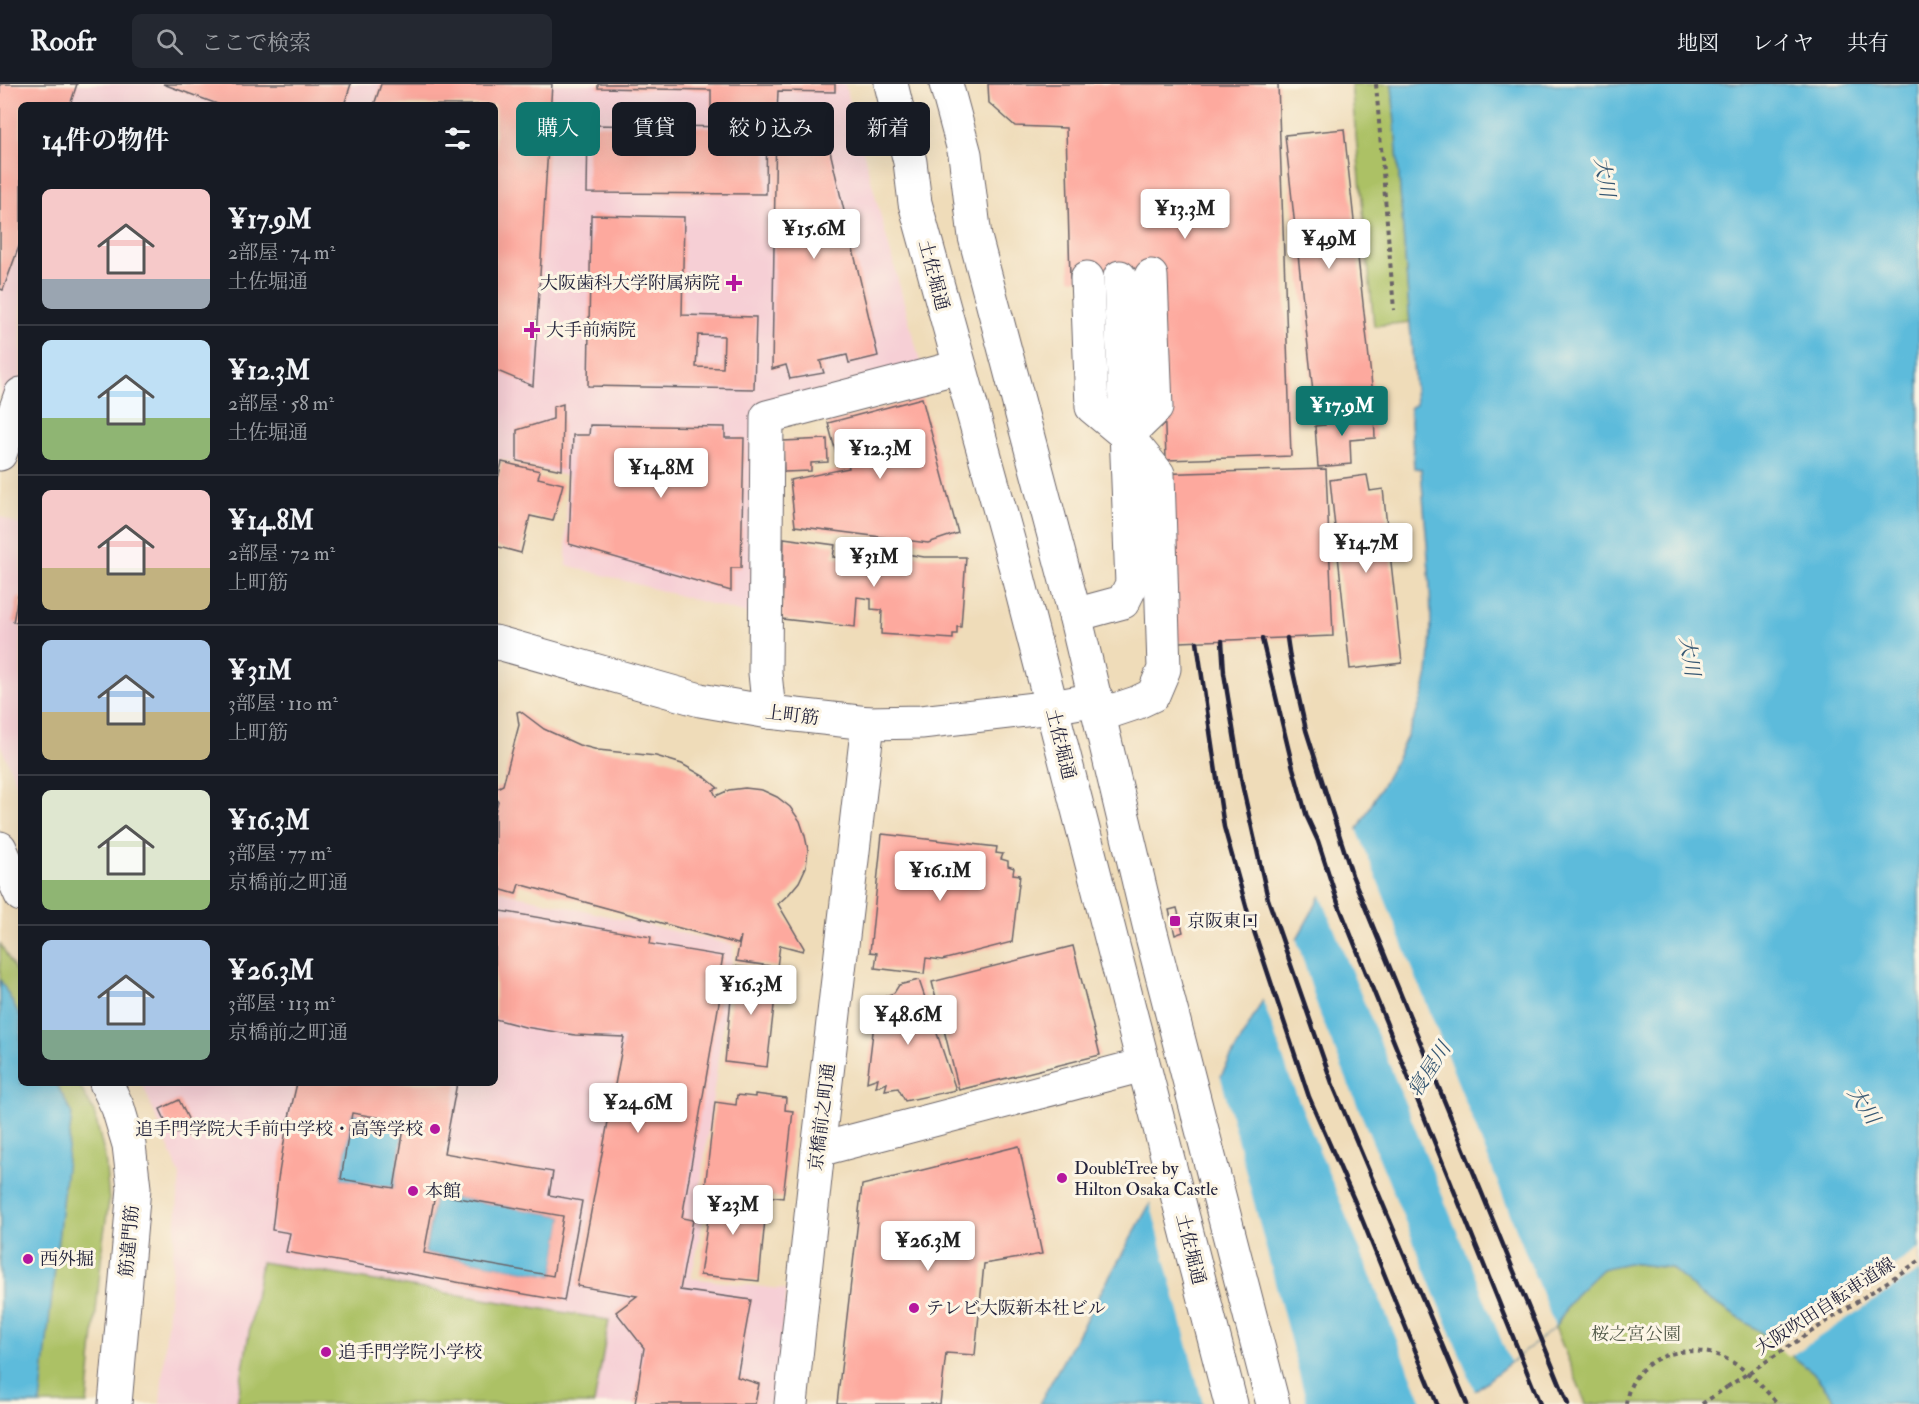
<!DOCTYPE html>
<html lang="ja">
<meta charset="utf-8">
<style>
body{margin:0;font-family:"IM FELL Double Pica","Noto Serif JP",serif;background:#242831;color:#f1f3f6;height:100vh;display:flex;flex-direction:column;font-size:22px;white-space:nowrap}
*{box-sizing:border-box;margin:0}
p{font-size:20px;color:#9ea1a6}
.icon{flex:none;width:33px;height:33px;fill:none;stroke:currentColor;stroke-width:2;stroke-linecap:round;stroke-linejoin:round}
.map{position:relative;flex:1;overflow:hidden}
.sheet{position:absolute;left:18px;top:18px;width:480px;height:984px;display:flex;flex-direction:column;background:#171b24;border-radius:9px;box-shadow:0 6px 24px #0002}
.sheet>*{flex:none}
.guide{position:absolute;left:516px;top:18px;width:570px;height:54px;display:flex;gap:12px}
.price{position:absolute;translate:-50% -51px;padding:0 14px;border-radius:6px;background:#fff;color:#222;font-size:20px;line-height:39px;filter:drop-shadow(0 2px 3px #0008)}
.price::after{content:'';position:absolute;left:50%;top:36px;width:18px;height:14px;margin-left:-9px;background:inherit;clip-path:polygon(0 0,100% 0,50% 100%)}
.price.current{background:#0f766e;color:#fff}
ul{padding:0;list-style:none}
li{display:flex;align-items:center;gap:18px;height:150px;padding:0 24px}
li+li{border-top:2px solid #363941}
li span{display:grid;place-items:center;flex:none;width:168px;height:120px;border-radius:9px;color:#555}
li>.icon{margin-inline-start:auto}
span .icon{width:72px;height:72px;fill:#fffc;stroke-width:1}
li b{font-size:26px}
h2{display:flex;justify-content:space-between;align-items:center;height:72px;padding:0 24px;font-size:26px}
.pill{padding:0 21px;border-radius:9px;background:#171b24;box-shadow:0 6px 24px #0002;font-size:21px;line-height:54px}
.pill.current{background:#0f766e;color:#fff}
header{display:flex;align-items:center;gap:36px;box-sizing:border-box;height:84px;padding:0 30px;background:#171b24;border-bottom:2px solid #363941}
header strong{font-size:28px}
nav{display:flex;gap:33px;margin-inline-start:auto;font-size:21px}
.search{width:420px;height:54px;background:#242831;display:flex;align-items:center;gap:15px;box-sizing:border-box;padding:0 21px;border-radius:9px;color:#9ea1a6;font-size:22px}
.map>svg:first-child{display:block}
.built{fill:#f6cfd5}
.green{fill:#acc165;stroke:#677250;stroke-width:1.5}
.water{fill:#5dbbdb;stroke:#406e8b;stroke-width:1.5}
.pier{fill:#efdcb9}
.building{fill:#fda99e;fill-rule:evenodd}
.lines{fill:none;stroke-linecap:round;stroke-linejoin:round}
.minor-casing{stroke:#6a6367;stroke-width:35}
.major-casing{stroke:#6a6367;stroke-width:35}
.path{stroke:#6a6367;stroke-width:4;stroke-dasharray:4.5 4.5;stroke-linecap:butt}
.minor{stroke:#fff;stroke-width:33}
.major{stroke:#fff;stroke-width:33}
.rail{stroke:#22223b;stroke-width:4.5}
.path-bridge{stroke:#6a6367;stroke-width:4;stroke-dasharray:4.5 4.5;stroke-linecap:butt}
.poi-dot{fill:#b5179e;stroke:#fcf5e5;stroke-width:2}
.labels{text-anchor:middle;stroke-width:6;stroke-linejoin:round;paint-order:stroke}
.street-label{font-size:18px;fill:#22223b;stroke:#fcf5e5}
.poi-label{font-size:18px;fill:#22223b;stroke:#fcf5e5;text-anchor:start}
.park-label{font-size:18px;fill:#525a4a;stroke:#fcf5e5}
.water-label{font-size:20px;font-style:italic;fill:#375873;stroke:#fcf5e5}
</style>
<header>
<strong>Roofr</strong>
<div class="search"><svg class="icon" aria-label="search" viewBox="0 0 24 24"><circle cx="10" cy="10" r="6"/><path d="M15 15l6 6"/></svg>ここで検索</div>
<nav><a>地図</a><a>レイヤ</a><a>共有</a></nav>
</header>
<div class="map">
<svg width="1919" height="1320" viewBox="0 0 1919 1320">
<rect width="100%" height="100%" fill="#fcf5e5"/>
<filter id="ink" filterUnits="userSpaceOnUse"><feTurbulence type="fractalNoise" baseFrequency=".0167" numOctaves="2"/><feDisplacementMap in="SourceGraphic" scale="12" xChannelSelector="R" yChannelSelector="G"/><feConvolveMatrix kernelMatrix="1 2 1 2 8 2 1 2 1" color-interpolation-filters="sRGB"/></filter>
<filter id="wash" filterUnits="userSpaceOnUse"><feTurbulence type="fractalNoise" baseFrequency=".008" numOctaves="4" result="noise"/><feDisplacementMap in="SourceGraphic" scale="24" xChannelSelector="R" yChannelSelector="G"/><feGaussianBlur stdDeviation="1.35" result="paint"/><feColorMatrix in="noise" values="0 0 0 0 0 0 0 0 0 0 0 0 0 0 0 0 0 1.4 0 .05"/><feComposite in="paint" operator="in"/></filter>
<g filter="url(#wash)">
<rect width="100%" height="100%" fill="#efdcb9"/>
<!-- built -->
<g class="built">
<polygon points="0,0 845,0 921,281 756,325 754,532 566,481 567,392 500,375 495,392 495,21 21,21 21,323 0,312"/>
<polygon points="0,432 21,442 21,710 0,660"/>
<polygon points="495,806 734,861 697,1129 704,1133 691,1194 787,1206 775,1320 160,1320 180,1091 142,999 495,999"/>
</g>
<!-- green -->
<g class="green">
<polygon points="1351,0 1392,0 1410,238 1374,242"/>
<polygon points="0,859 21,897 21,999 78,999 94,1028 105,1073 109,1117 103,1156 87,1320 0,1320"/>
<polygon points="261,1178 609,1236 594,1320 237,1320"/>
<polygon points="1628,1179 1671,1184 1700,1210 1755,1244 1813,1288 1838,1320 1586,1320 1555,1243 1574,1212 1602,1184"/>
</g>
<!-- water -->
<g class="water">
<path d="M 1392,0 L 1919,0 L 1919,1320 L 1838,1320 L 1813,1288 L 1755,1244 L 1700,1210 L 1671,1184 L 1628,1179 L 1602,1185 L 1574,1212 L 1555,1243 L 1458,1320 L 1039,1320 L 1396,676 C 1409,648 1423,619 1428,589 C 1436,526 1425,449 1421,385 L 1414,384 L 1410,324 L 1416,320 Z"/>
<polygon points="0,895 21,934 21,999 56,999 72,1029 40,1320 0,1320"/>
<polygon points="352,1029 405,1038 394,1104 341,1095"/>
<polygon points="435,1110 563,1132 553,1192 425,1169"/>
</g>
<!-- pier -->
<g class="pier">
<polygon points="1355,740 1555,1243 1510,1278 1319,807"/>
<polygon points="1295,850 1319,928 1476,1310 1463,1320 1423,1320 1291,997 1261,911"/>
<polygon points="1219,986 1307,1320 1203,1320 1149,1114"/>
<polygon points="1919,1165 1919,1187 1789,1273 1773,1261"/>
</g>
<g id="blocks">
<!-- building -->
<g class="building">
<polygon points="0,0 77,0 70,21 21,21 21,157 3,206 0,205"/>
<polygon points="163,0 351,0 344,21 220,21"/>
<polygon points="381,0 552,0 533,302 495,286 495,21 374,21"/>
<polygon points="598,0 835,0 835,8 778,7 777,31 767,31 766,110 587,109 588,41 739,43 739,30 711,30 711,6 598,4"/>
<polygon points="988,0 1278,0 1291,372 1166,376 1160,191 1070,195 1066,44 1015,42 989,19"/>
<polygon points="823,37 878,272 849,279 847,271 820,277 824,289 790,295 786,281 772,285 776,38"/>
<polygon points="1344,45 1374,320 1315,327 1285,51"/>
<path d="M 591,131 L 684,133 L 682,231 L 756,233 L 754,305 L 588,302 ZM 698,251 L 724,252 L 723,284 L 696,283 Z"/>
<polygon points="922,314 958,449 928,459 795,442 790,396 849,384 845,366 836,369 828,339"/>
<polygon points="563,320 562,386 517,377 517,346 553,335 553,323"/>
<polygon points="1374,329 1375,354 1350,356 1351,380 1318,383 1315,342 1325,341 1324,332"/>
<polygon points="590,341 725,343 725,354 744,354 741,484 731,484 731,507 569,460 573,351 589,351"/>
<polygon points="827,355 828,378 811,379 811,387 784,388 783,357"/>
<polygon points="502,378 540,387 538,394 563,400 553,437 530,432 521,469 495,462 495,407"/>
<polygon points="1326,385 1333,552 1155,559 1151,390"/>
<polygon points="1367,391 1370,407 1383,405 1402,579 1350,585 1330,396"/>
<polygon points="784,454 835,461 833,473 847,474 848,460 924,473 966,473 961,543 957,543 957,550 953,550 953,555 881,550 882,526 871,525 871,515 857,513 855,543 782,535"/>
<polygon points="18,512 21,513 21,539 13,538"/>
<polygon points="520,627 544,645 579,661 598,666 656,672 682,680 705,693 718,704 713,706 716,712 729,706 745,704 762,706 777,713 790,723 800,737 805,752 808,766 806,783 799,798 789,810 778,820 804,864 803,867 780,861 777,883 736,877 741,852 738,860 519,800 516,810 495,804 495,729 498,717 495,711 495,705 503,701 519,641 517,628"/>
<polygon points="882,750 997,763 996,769 1003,770 1001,775 1008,777 1008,782 1014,784 1013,790 1020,791 1012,858 942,876 926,874 924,890 875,884 877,869 870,868"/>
<polygon points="1177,824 1183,848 1175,851 1169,826"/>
<polygon points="495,826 651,853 650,860 723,872 716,912 720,913 682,1134 693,1136 680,1206 751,1216 737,1293 759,1300 755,1320 635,1320 644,1264 616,1228 637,1212 577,1202 624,953 575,951 525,943 495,935"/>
<polygon points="1073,862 1100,971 959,1006 932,898"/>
<polygon points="734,882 778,887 767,983 725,978"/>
<polygon points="919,896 956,1006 905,1017 898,1004 885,1006 887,999 876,1003 878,994 867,998 877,915 894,909 899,901"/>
<path d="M 297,999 L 457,999 L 444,1069 L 553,1088 L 549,1111 L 582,1117 L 564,1217 L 286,1168 L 290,1149 L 272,1146 L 278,1095 L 286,1046 ZM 352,1029 L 405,1038 L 394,1104 L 341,1095 ZM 435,1110 L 563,1132 L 553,1192 L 424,1169 Z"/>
<polygon points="755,1010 786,1014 785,1026 793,1027 783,1114 705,1104 715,1018 736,1021 737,1011 755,1013"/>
<polygon points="179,1016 195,1049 188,1052 185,1045 172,1051 160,1025"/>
<polygon points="1019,1062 1042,1170 984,1180 975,1271 946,1269 940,1320 837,1320 862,1101"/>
<polygon points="703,1108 767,1115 759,1197 700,1191 709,1128 702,1127"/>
</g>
</g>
</g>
<g filter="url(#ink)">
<use href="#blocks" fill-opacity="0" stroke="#6a6367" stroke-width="1.5"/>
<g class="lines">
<!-- minor casing -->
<g class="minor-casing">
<g id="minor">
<polyline points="1087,194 1092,323 1127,352 1158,390 1164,585 1153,611 1136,619 1100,631"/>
<polyline points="1127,352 1156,324 1151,192"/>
<polyline points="0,370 21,310"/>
<polyline points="1075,531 1123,518 1132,500 1120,193"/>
<polyline points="495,558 700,616 769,628 868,639 921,638 1052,623 1097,615"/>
<polyline points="769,628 765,589 767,333 959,283"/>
<polyline points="818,1066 1143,981"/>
<polyline points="791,1320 818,1066 868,639"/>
</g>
</g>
<!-- major casing -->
<g class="major-casing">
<g id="major">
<polyline points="891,0 910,78 915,119 1015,481 1231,1320"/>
<polyline points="946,0 965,70 975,153 1075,531 1149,841 1273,1320"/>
<polyline points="0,764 21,811"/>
<polyline points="106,999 118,1024 129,1061 134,1104 115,1320"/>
</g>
</g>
<!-- path -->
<g class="path">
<polyline points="1376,0 1394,226"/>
<path d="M 1626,1320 C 1630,1275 1681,1258 1720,1272 C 1743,1281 1762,1302 1778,1320"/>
<polyline points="1702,1320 1727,1303"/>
</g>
<!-- minor -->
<use href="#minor" class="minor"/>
<!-- major -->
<use href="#major" class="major"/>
<!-- rail -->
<g class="rail">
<polyline points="1287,554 1290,574 1306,646 1352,791 1568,1320"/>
<polyline points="1262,555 1293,684 1307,733 1318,757 1338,819 1540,1320"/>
<polyline points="1222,557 1224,589 1242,700 1268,815 1332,999 1467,1320"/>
<polyline points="1197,558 1224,743 1248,829 1309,1013 1355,1118 1437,1320"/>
</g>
<!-- path-bridge -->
<polyline class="path-bridge" points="1727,1303 1919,1177"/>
</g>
</g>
<!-- markers -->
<g class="poi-dot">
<path d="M731 190h6v6h6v6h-6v6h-6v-6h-6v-6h6z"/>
<path d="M529 237h6v6h6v6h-6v6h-6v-6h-6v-6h6z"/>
<rect x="1169" y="831" width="12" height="12" rx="3"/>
<circle cx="435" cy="1045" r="6"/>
<circle cx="1062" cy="1094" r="6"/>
<circle cx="413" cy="1107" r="6"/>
<circle cx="28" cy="1175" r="6"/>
<circle cx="914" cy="1224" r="6"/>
<circle cx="326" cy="1268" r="6"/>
</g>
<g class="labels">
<!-- street labels -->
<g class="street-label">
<text transform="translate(934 191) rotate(75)" y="6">土佐堀通</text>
<text transform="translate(792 631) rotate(7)" y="6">上町筋</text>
<text transform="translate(1061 660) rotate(76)" y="6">土佐堀通</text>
<text transform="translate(822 1033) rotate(-83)" y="6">京橋前之町通</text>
<text transform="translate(129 1157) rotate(-85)" y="6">筋違門筋</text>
<text transform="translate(1191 1165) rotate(76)" y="6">土佐堀通</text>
<text transform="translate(1825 1222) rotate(-33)" y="6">大阪吹田自転車道線</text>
</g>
<!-- poi labels -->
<g class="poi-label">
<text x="720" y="205" text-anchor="end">大阪歯科大学附属病院</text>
<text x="546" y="252">大手前病院</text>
<text x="1187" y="843">京阪東口</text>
<text x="423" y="1051" text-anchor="end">追手門学院大手前中学校・高等学校</text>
<text x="1074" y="1090">DoubleTree by<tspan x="1074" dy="21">Hilton Osaka Castle</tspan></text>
<text x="425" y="1113">本館</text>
<text x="40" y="1181">西外掘</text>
<text x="926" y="1230">テレビ大阪新本社ビル</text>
<text x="338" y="1274">追手門学院小学校</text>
</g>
<!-- park labels -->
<g class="park-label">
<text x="1636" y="1256">桜之宮公園</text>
</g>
<!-- water labels -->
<g class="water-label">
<text transform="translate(1605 93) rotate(80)" y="7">大川</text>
<text transform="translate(1690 572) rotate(80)" y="7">大川</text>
<text transform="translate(1429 985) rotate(-57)" y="7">寝屋川</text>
<text transform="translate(1864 1021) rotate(57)" y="7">大川</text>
</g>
</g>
</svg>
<b class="price" style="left:1185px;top:156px">¥13.3M</b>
<b class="price" style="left:814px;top:176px">¥15.6M</b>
<b class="price" style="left:1329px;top:186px">¥49M</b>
<b class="price current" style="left:1342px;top:353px">¥17.9M</b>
<b class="price" style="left:880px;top:396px">¥12.3M</b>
<b class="price" style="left:661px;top:415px">¥14.8M</b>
<b class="price" style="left:1366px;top:490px">¥14.7M</b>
<b class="price" style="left:874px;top:504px">¥31M</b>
<b class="price" style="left:940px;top:818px">¥16.1M</b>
<b class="price" style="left:751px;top:932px">¥16.3M</b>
<b class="price" style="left:908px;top:962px">¥48.6M</b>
<b class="price" style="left:638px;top:1050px">¥24.6M</b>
<b class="price" style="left:733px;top:1152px">¥23M</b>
<b class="price" style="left:928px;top:1188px">¥26.3M</b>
<div class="guide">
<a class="pill current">購入</a>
<a class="pill">賃貸</a>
<a class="pill">絞り込み</a>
<a class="pill">新着</a>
</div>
<section class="sheet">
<h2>14件の物件<svg class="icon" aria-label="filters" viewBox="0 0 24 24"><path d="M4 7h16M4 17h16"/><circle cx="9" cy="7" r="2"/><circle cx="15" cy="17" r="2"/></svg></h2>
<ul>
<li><span style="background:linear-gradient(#f6c9c9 75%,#9aa5b1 0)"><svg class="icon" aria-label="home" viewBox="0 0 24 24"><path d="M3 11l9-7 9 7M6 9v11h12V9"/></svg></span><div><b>¥17.9M</b><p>2部屋 · 74 m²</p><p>土佐堀通</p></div></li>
<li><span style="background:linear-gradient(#bfe0f5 65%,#8fb573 0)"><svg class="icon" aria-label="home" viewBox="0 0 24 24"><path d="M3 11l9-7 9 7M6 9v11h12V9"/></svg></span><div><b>¥12.3M</b><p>2部屋 · 58 m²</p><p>土佐堀通</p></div></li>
<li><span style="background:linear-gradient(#f6c9c9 65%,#c2b280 0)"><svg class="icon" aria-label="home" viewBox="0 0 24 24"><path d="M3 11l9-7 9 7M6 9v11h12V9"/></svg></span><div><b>¥14.8M</b><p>2部屋 · 72 m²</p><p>上町筋</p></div></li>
<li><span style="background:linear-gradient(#a9c7e8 60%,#c2b280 0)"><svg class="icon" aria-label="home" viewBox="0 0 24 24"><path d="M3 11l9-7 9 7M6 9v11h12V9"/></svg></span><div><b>¥31M</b><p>3部屋 · 110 m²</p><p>上町筋</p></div></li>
<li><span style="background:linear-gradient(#dfe7d0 75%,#8fb573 0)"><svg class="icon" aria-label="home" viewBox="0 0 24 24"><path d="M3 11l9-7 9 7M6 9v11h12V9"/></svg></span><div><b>¥16.3M</b><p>3部屋 · 77 m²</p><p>京橋前之町通</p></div></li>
<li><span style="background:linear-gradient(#a9c7e8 75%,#7fa58c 0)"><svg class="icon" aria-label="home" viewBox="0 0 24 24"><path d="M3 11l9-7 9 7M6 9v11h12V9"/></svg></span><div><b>¥26.3M</b><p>3部屋 · 113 m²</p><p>京橋前之町通</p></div></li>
</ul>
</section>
</div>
